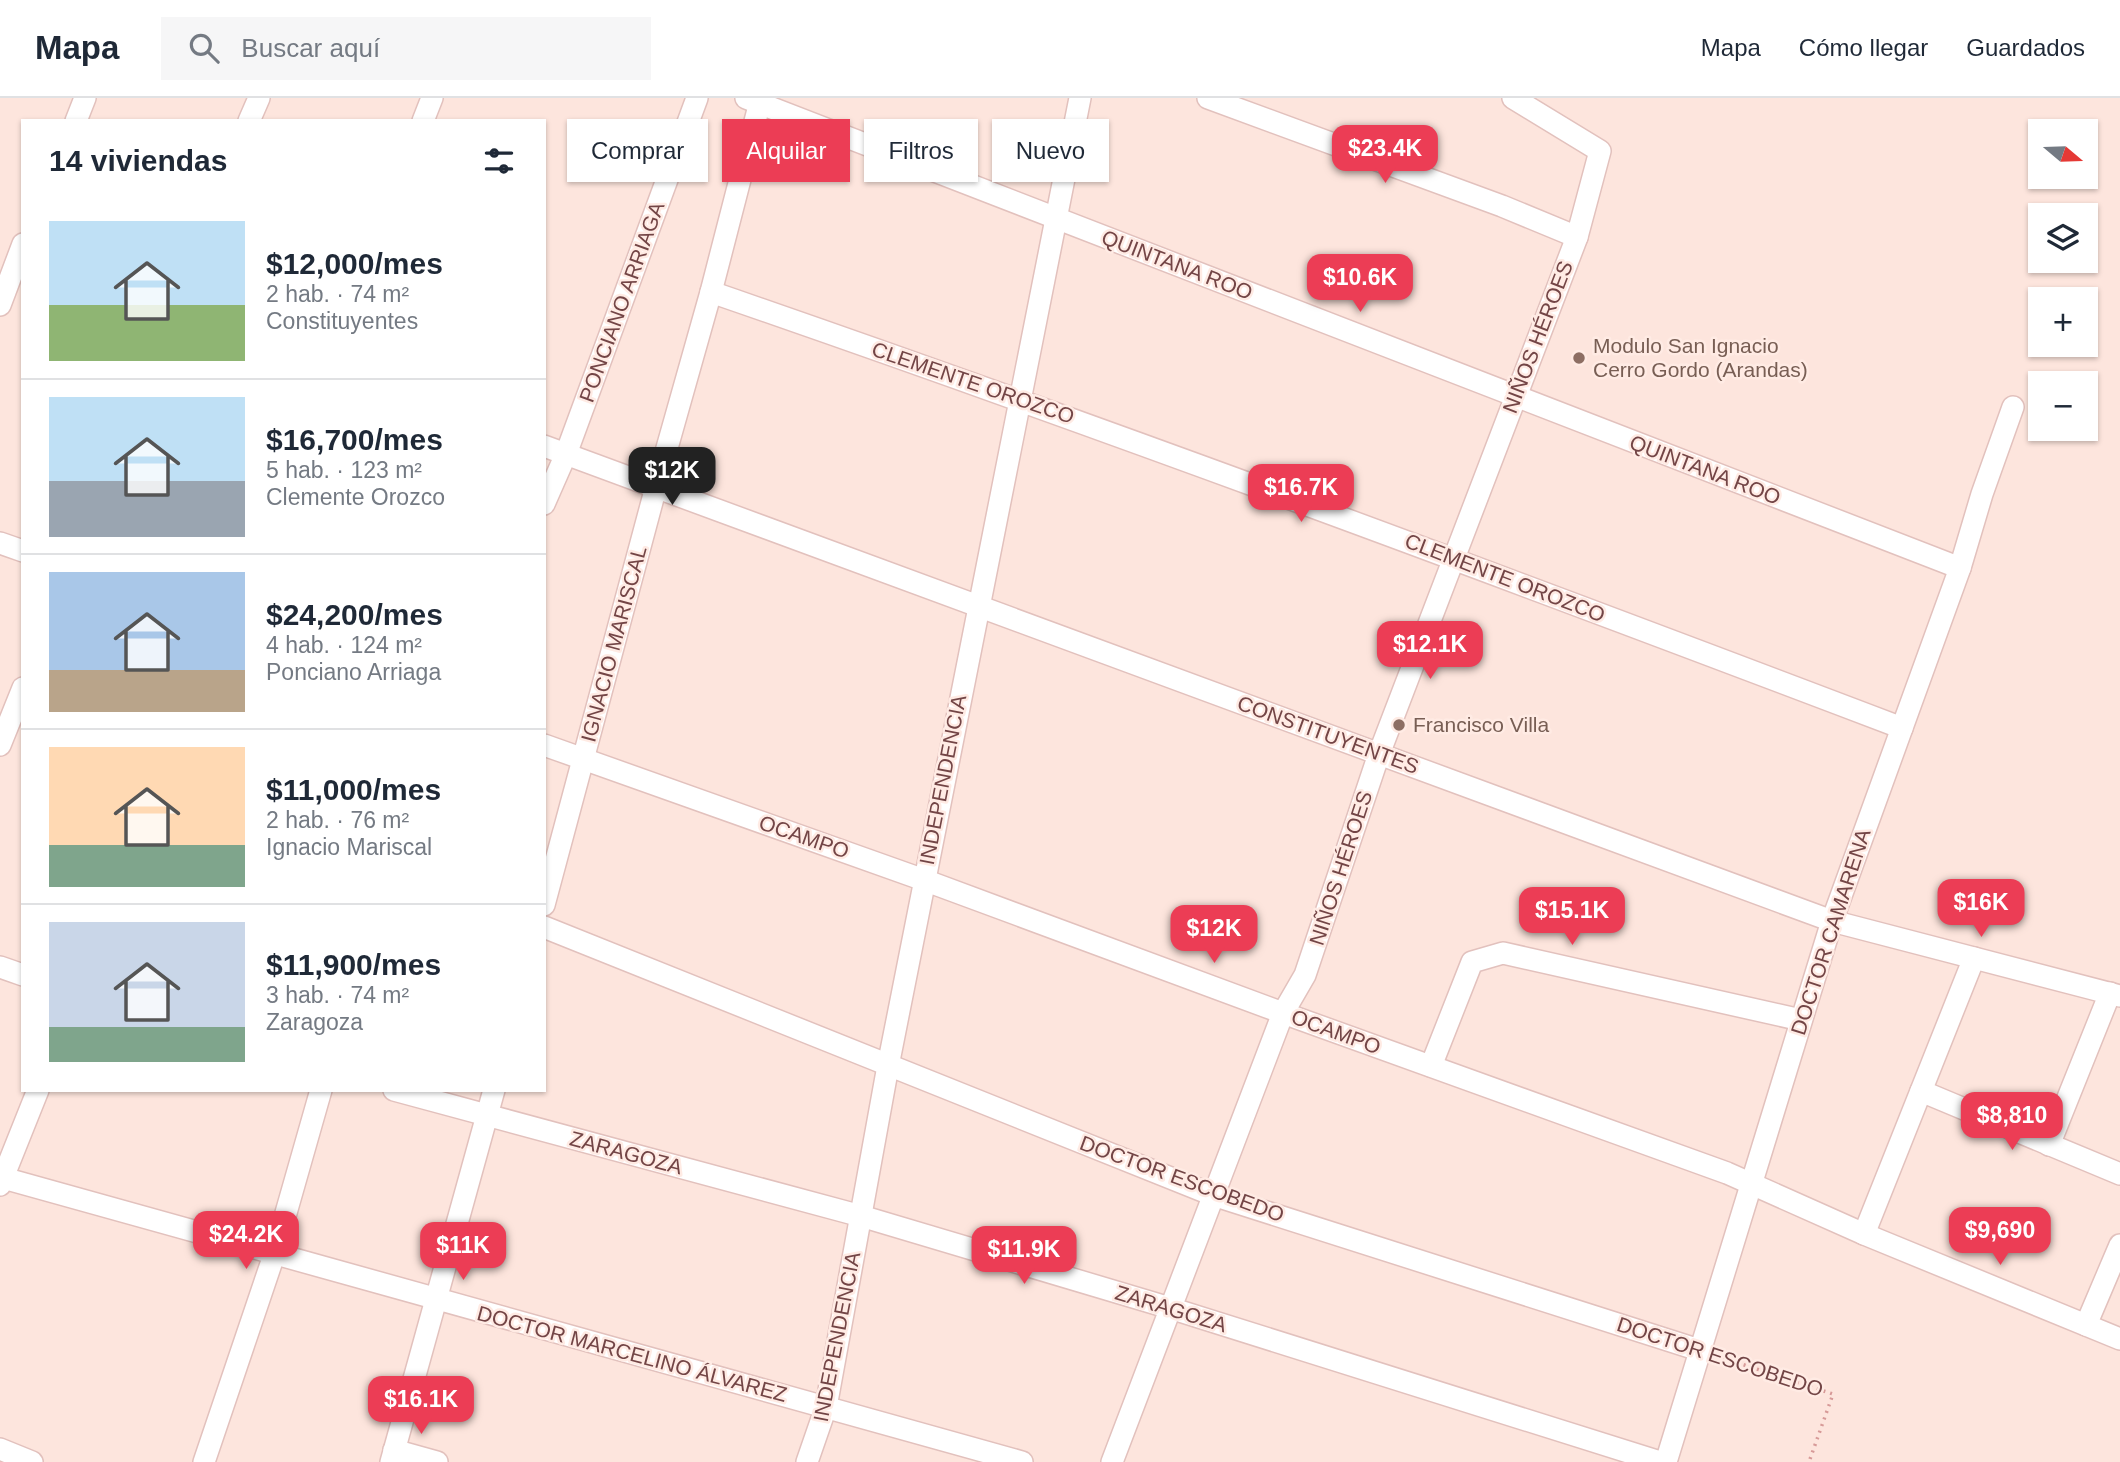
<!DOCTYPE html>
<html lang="es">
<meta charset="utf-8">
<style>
body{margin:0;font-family:Arial,sans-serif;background:#f6f6f7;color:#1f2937;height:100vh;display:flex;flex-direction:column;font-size:26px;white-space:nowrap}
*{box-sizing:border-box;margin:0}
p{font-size:23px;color:#747a83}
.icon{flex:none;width:38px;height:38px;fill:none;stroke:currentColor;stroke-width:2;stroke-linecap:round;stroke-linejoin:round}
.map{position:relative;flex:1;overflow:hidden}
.side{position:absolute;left:21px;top:21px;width:525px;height:973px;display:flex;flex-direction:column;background:#fff;border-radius:0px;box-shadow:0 2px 5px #0004}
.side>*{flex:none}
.guide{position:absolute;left:567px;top:21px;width:665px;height:63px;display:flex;gap:14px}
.needle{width:46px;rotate:109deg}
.tools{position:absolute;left:2028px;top:21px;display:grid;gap:14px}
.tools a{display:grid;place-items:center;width:70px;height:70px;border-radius:0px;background:#fff;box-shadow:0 2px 5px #0004;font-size:35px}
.price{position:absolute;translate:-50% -60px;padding:0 16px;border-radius:14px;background:#ec3d55;color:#fff;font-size:23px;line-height:46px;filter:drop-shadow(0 2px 4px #0008)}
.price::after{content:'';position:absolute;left:50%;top:42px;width:21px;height:16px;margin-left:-10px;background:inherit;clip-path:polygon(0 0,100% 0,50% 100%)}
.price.active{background:#222;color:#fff}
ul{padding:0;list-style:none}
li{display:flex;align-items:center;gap:21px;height:175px;padding:0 28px}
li+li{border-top:2px solid #e0e1e3}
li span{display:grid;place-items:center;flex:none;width:196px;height:140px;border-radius:0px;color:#555}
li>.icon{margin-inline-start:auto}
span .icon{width:84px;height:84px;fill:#fffc;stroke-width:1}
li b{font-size:30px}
h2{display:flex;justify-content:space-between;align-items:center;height:84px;padding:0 28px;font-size:30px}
.pill{padding:0 24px;border-radius:0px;background:#fff;box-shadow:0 2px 5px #0004;font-size:24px;line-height:63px}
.pill.active{background:#ec3d55;color:#fff}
header{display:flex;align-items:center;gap:42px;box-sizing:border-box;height:98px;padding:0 35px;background:#fff;border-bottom:2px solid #e0e1e3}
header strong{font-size:33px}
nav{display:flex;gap:38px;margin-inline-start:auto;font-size:24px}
.search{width:490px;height:63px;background:#f6f6f7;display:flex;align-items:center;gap:18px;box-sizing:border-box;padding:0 24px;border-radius:0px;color:#747a83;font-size:26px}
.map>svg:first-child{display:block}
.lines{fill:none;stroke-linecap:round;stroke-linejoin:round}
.minor-casing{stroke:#e2c1bd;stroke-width:24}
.path{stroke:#d79a98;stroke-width:3.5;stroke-dasharray:2 5;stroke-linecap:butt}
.minor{stroke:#fff;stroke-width:21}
.education-dot{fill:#8d6e63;stroke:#ffebe4;stroke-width:2.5}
.labels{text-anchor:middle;stroke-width:5;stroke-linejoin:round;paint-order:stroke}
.street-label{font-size:21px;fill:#734546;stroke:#ffebe4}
.education-label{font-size:21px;fill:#785e54;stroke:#ffebe4;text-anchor:start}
</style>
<header>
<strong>Mapa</strong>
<div class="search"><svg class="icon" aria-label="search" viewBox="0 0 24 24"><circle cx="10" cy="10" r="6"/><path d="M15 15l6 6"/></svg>Buscar aquí</div>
<nav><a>Mapa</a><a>Cómo llegar</a><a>Guardados</a></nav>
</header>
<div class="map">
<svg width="2120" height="1364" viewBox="0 0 2120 1364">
<rect width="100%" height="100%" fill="#fde5dd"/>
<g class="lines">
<!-- minor casing -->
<g class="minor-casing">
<g id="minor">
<polyline points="746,0 1960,470"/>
<polyline points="1208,0 1502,108 1577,139"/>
<polyline points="76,23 85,0"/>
<polyline points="249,23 259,0"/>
<polyline points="423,23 432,0"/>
<path d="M 711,194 C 1111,332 1507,480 1902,630"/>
<polyline points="0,207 23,146"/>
<polyline points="544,348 1832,823 2120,898"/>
<polyline points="544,406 566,356 697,0"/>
<polyline points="0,445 23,453"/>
<polyline points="0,647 23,590"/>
<polyline points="544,647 924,782 1283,915 1727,1075 1864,1136 2120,1241"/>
<polyline points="544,807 656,389 711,194 761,0"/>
<polyline points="544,829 1213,1097 1699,1252"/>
<polyline points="0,869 23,877"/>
<polyline points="1431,968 1472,864 1503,855 1801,922"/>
<polyline points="394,992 861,1118 1170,1210 1660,1364"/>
<polyline points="1921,993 2120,1076"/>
<polyline points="2049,1047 2110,895"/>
<polyline points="0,1079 1022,1364"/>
<polyline points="0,1087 38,992"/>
<polyline points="1864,1136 1974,860"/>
<polyline points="2086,1227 2120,1147"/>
<polyline points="0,1351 32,1364"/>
<polyline points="394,1352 437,1364"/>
<polyline points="204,1364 274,1157 321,992"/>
<polyline points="391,1364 494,992"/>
<polyline points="807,1364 826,1309 888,968 1080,0"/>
<polyline points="1112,1364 1283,915 1305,877 1379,656 1577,139 1600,53 1513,0"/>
<polyline points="1666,1364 1832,823 1960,470 1982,396 2013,309"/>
</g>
</g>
<!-- path -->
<polyline class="path" points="1717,1258 1833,1296 1809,1364"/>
<!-- minor -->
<use href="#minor" class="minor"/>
</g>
<!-- markers -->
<g class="education-dot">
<circle cx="1579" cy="260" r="7"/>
<circle cx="1399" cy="627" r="7"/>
</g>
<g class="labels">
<!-- street labels -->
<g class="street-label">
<text transform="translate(1177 167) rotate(21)" y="7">QUINTANA ROO</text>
<text transform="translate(622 204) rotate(-70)" y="7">PONCIANO ARRIAGA</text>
<text transform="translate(1538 239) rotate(-69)" y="7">NIÑOS HÉROES</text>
<text transform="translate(973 285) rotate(19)" y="7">CLEMENTE OROZCO</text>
<text transform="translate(1705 372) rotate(21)" y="7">QUINTANA ROO</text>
<text transform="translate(1505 480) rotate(21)" y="7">CLEMENTE OROZCO</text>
<text transform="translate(614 546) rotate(-75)" y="7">IGNACIO MARISCAL</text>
<text transform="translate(1328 637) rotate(20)" y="7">CONSTITUYENTES</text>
<text transform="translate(943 682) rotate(-79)" y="7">INDEPENDENCIA</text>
<text transform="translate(804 739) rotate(19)" y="7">OCAMPO</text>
<text transform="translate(1341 770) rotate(-72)" y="7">NIÑOS HÉROES</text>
<text transform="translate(1831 834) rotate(-72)" y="7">DOCTOR CAMARENA</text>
<text transform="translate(1336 934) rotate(20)" y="7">OCAMPO</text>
<text transform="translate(626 1055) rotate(15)" y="7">ZARAGOZA</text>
<text transform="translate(1182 1081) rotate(20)" y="7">DOCTOR ESCOBEDO</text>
<text transform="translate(1171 1211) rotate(17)" y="7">ZARAGOZA</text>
<text transform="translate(837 1239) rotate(-79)" y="7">INDEPENDENCIA</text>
<text transform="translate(632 1256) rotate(15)" y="7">DOCTOR MARCELINO ÁLVAREZ</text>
<text transform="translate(1720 1259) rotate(18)" y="7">DOCTOR ESCOBEDO</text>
</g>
<!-- education labels -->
<g class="education-label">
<text x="1593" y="255">Modulo San Ignacio<tspan x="1593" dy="24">Cerro Gordo (Arandas)</tspan></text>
<text x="1413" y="634">Francisco Villa</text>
</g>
</g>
</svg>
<div class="tools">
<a><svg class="needle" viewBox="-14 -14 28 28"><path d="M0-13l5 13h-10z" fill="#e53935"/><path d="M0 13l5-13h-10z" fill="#747a83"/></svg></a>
<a><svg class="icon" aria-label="layers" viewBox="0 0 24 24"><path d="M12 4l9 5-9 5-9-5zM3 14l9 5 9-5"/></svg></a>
<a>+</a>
<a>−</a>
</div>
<b class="price" style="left:1385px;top:87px">$23.4K</b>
<b class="price" style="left:1360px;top:216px">$10.6K</b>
<b class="price active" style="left:672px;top:409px">$12K</b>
<b class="price" style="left:1301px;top:426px">$16.7K</b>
<b class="price" style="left:1430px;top:583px">$12.1K</b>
<b class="price" style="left:1981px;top:841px">$16K</b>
<b class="price" style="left:1572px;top:849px">$15.1K</b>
<b class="price" style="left:1214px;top:867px">$12K</b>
<b class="price" style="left:2012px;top:1054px">$8,810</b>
<b class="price" style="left:2000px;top:1169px">$9,690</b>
<b class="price" style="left:246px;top:1173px">$24.2K</b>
<b class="price" style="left:463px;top:1184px">$11K</b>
<b class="price" style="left:1024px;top:1188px">$11.9K</b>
<b class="price" style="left:421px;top:1338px">$16.1K</b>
<div class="guide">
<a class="pill">Comprar</a>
<a class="pill active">Alquilar</a>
<a class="pill">Filtros</a>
<a class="pill">Nuevo</a>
</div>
<section class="side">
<h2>14 viviendas<svg class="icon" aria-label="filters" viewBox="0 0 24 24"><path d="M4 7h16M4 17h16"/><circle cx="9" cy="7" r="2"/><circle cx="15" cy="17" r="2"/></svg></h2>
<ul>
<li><span style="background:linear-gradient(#bfe0f5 60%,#8fb573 0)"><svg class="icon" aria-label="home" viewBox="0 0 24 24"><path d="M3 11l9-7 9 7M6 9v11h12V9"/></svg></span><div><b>$12,000/mes</b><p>2 hab. · 74 m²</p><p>Constituyentes</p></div></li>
<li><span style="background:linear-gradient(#bfe0f5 60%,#9aa5b1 0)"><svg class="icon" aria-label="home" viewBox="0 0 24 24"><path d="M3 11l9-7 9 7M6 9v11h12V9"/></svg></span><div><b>$16,700/mes</b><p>5 hab. · 123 m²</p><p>Clemente Orozco</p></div></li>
<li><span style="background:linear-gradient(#a9c7e8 70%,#b9a48a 0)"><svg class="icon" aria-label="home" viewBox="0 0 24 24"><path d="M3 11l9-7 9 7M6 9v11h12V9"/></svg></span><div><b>$24,200/mes</b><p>4 hab. · 124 m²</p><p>Ponciano Arriaga</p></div></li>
<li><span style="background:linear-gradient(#ffd9b3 70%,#7fa58c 0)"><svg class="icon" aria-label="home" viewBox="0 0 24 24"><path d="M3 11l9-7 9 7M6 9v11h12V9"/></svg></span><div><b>$11,000/mes</b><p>2 hab. · 76 m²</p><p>Ignacio Mariscal</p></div></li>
<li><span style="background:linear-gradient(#c9d6e8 75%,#7fa58c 0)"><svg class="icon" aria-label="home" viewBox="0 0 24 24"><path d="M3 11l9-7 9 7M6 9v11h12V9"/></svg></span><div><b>$11,900/mes</b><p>3 hab. · 74 m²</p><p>Zaragoza</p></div></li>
</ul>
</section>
</div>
